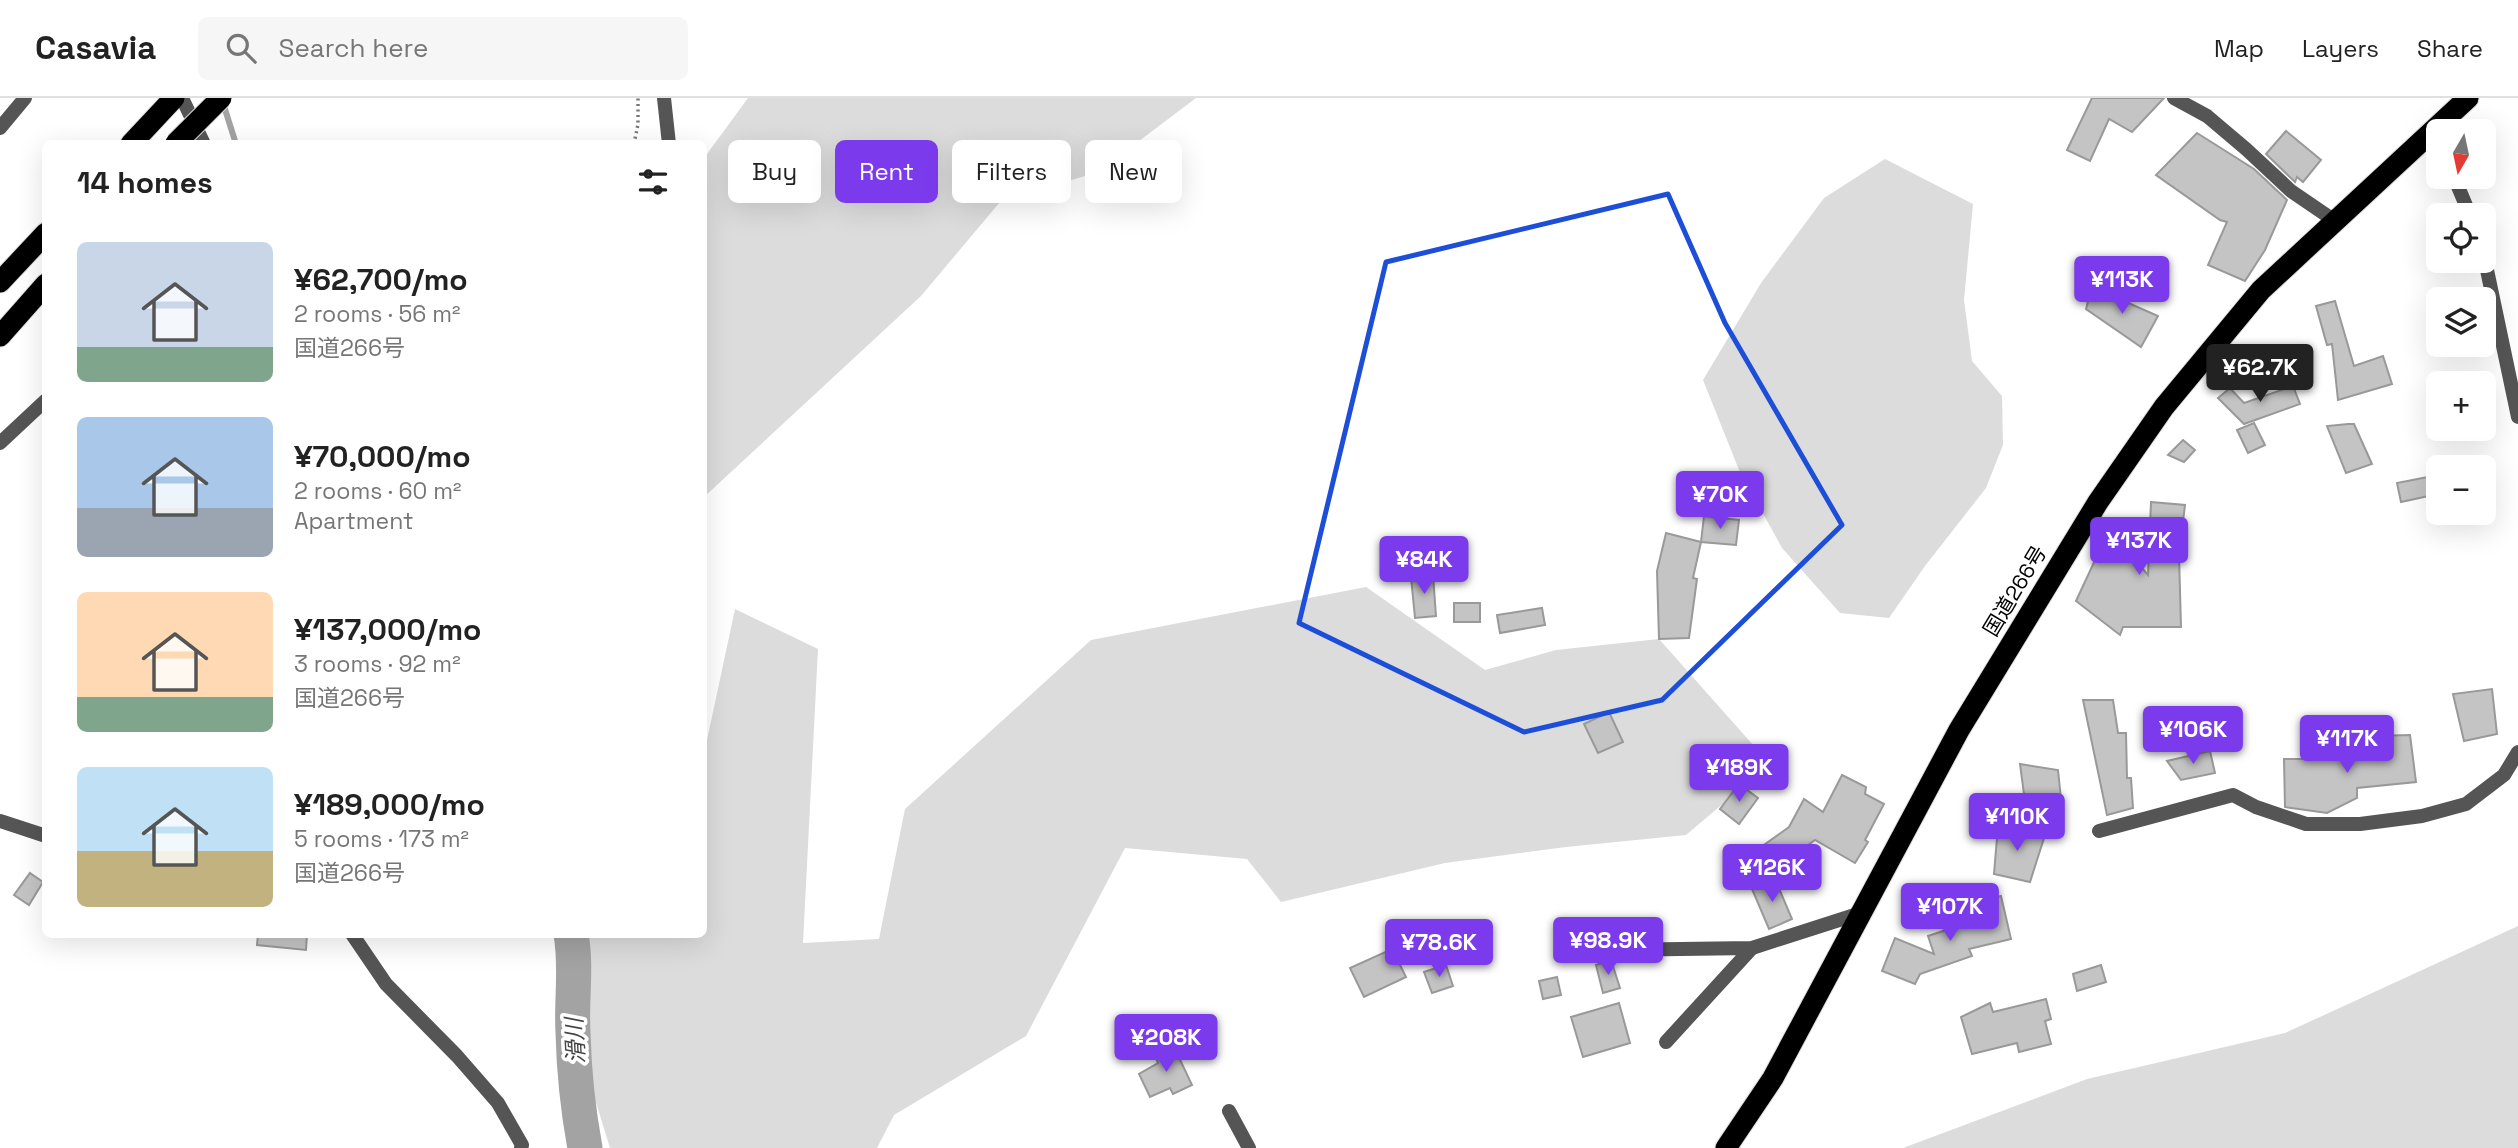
<!DOCTYPE html>
<meta charset="utf-8">
<style>
body{margin:0;font-family:"Space Grotesk","Noto Sans JP",sans-serif;background:#f6f6f6;color:#222;height:100vh;display:flex;flex-direction:column;font-size:26px;white-space:nowrap}
*{box-sizing:border-box;margin:0}
p{font-size:23px;color:#767676}
.icon{flex:none;width:38px;height:38px;fill:none;stroke:currentColor;stroke-width:2;stroke-linecap:round;stroke-linejoin:round}
.map{position:relative;flex:1;overflow:hidden}
.drawer{position:absolute;left:42px;top:42px;width:665px;height:798px;display:flex;flex-direction:column;background:#fff;border-radius:10px;box-shadow:0 7px 28px #0002}
.drawer>*{flex:none}
.banner{position:absolute;left:728px;top:42px;width:665px;height:63px;display:flex;gap:14px}
.needle{width:46px;rotate:189deg}
.tools{position:absolute;left:2426px;top:21px;display:grid;gap:14px}
.tools a{display:grid;place-items:center;width:70px;height:70px;border-radius:10px;background:#fff;box-shadow:0 7px 28px #0002;font-size:35px}
.price{position:absolute;translate:-50% -60px;padding:0 16px;border-radius:7px;background:#7c3aed;color:#fff;font-size:23px;line-height:46px;filter:drop-shadow(0 2px 4px #0008)}
.price::after{content:'';position:absolute;left:50%;top:42px;width:21px;height:16px;margin-left:-10px;background:inherit;clip-path:polygon(0 0,100% 0,50% 100%)}
.price.selected{background:#222;color:#fff}
ul{padding:0;list-style:none}
li{display:flex;align-items:center;gap:21px;height:175px;padding:0 35px}
li span{display:grid;place-items:center;flex:none;width:196px;height:140px;border-radius:10px;color:#555}
li>.icon{margin-inline-start:auto}
span .icon{width:84px;height:84px;fill:#fffc;stroke-width:1}
li b{font-size:30px}
h2{display:flex;justify-content:space-between;align-items:center;height:84px;padding:0 35px;font-size:30px}
.pill{padding:0 24px;border-radius:10px;background:#fff;box-shadow:0 7px 28px #0002;font-size:24px;line-height:63px}
.pill.selected{background:#7c3aed;color:#fff}
header{display:flex;align-items:center;gap:42px;box-sizing:border-box;height:98px;padding:0 35px;background:#fff;border-bottom:2px solid #e0e0e0}
header strong{font-size:33px}
nav{display:flex;gap:38px;margin-inline-start:auto;font-size:24px}
.search{width:490px;height:63px;background:#f6f6f6;display:flex;align-items:center;gap:18px;box-sizing:border-box;padding:0 24px;border-radius:10px;color:#767676;font-size:26px}
.map>svg:first-child{display:block}
.green{fill:#dcdcdc}
.lines{fill:none;stroke-linecap:round;stroke-linejoin:round}
.stream{stroke:#a3a3a3;stroke-width:6}
.river{stroke:#a3a3a3;stroke-width:35}
.building{fill:#c4c4c4;stroke:#999;stroke-width:2}
.highway-casing{stroke:#dbdbdb;stroke-width:23}
.path{stroke:#777;stroke-width:3.5;stroke-dasharray:2 3.5;stroke-linecap:butt}
.street{stroke:#555;stroke-width:14}
.highway{stroke:#000;stroke-width:21}
.highway-bridge-casing{stroke:#dbdbdb;stroke-width:23;stroke-linecap:butt}
.highway-bridge{stroke:#000;stroke-width:21}
.marked{fill:none;stroke:#1d4ed8;stroke-width:5;stroke-linejoin:round}
.labels{text-anchor:middle;stroke-width:7;stroke-linejoin:round;paint-order:stroke}
.street-label{font-size:21px;fill:#000;stroke:#fff}
.water-label{font-size:23px;font-style:italic;fill:#444;stroke:#fff}
</style>
<header>
<strong>Casavia</strong>
<div class="search"><svg class="icon" aria-label="search" viewBox="0 0 24 24"><circle cx="10" cy="10" r="6"/><path d="M15 15l6 6"/></svg>Search here</div>
<nav><a>Map</a><a>Layers</a><a>Share</a></nav>
</header>
<div class="map">
<svg width="2518" height="1050" viewBox="0 0 2518 1050">
<rect width="100%" height="100%" fill="#fff"/>
<!-- green -->
<g class="green">
<polygon points="748,0 1196,0 1098,74 1000,104 921,198 704,399 704,60"/>
<polygon points="1885,61 1973,106 1964,202 1972,263 2002,298 2003,347 1986,390 1925,468 1889,520 1840,515 1782,450 1739,372 1703,282 1761,185 1824,100"/>
<polygon points="1366,489 1485,572 1556,552 1659,541 1770,666 1686,737 1566,749 1445,765 1281,804 1247,761 1125,750 1026,938 894,1017 877,1050 610,1050 590,985 589,837 704,836 704,656 735,511 818,551 803,845 879,841 905,711 1091,542"/>
<polygon points="2518,828 2518,1050 1903,1050 2087,981 2285,935"/>
</g>
<g class="lines">
<!-- stream -->
<polyline class="stream" points="223,5 236,46"/>
<!-- river -->
<path class="river" d="M 571,836 C 577,870 571,902 573,935 C 574,974 578,1012 585,1050"/>
</g>
<!-- building -->
<g class="building">
<polygon points="2092,0 2164,0 2132,34 2109,21 2090,63 2067,52"/>
<polygon points="2286,33 2321,62 2303,84 2297,79 2295,84 2266,56"/>
<polygon points="2197,35 2254,71 2287,102 2265,152 2245,183 2208,167 2227,124 2220,122 2156,77"/>
<polygon points="2092,189 2158,218 2141,249 2086,211"/>
<polygon points="2335,203 2354,268 2383,258 2392,286 2338,302 2332,246 2327,247 2316,208"/>
<polygon points="2293,288 2300,306 2244,326 2218,300 2230,290 2244,305"/>
<polygon points="2254,325 2265,347 2248,355 2237,332"/>
<polygon points="2348,326 2354,326 2372,366 2346,375 2327,328"/>
<polygon points="2183,342 2195,352 2184,364 2168,357"/>
<polygon points="2438,377 2438,396 2401,404 2397,385"/>
<polygon points="2151,404 2185,407 2179,457 2181,529 2123,529 2120,537 2076,503 2109,432 2148,477"/>
<polygon points="1704,418 1739,422 1736,447 1701,444"/>
<polygon points="1666,435 1701,444 1693,480 1697,481 1689,540 1659,541 1657,473"/>
<polygon points="1433,477 1436,518 1415,520 1411,479"/>
<rect x="1454" y="505" width="26" height="19"/>
<polygon points="1542,510 1545,527 1500,535 1497,517"/>
<polygon points="2492,591 2497,636 2464,643 2453,596"/>
<polygon points="2083,602 2113,602 2118,635 2126,635 2127,680 2131,680 2133,710 2107,717"/>
<polygon points="1609,614 1623,644 1598,655 1584,626"/>
<polygon points="2410,637 2416,684 2357,690 2357,700 2327,715 2285,709 2284,661 2377,661 2373,638"/>
<polygon points="2210,653 2215,675 2181,682 2167,663"/>
<polygon points="2020,666 2058,672 2061,701 2025,704"/>
<polygon points="1842,677 1866,689 1865,696 1884,706 1865,742 1868,744 1855,765 1815,742 1777,770 1761,749 1789,729 1804,701 1823,714"/>
<polygon points="1739,686 1758,700 1739,726 1720,711"/>
<polygon points="1998,728 2045,737 2030,784 1994,776"/>
<polygon points="30,775 43,784 29,807 14,797"/>
<polygon points="1775,781 1792,821 1769,831 1752,791"/>
<polygon points="2001,798 2011,841 1969,851 1972,858 1920,876 1915,886 1882,873 1895,840 1934,856 1928,838 1977,822 1973,805"/>
<polygon points="258,836 307,836 306,852 257,847"/>
<polygon points="1392,851 1406,879 1364,899 1350,870"/>
<polygon points="1611,862 1620,890 1603,895 1596,867"/>
<polygon points="1446,867 1453,888 1432,895 1424,874"/>
<polygon points="2101,867 2106,884 2077,893 2073,876"/>
<polygon points="1557,879 1561,897 1543,901 1539,883"/>
<polygon points="2046,901 2051,921 2045,923 2051,946 2019,954 2017,945 1972,956 1961,919 1990,905 1993,914"/>
<polygon points="1619,905 1630,945 1583,959 1571,919"/>
<polygon points="1174,949 1192,987 1173,996 1170,990 1150,999 1139,976 1158,965 1155,958"/>
</g>
<g class="lines">
<!-- highway casing -->
<g class="highway-casing">
<g id="highway">
<polyline points="131,46 174,0"/>
<polyline points="0,184 46,135"/>
<polyline points="0,238 46,186"/>
<polyline points="1726,1050 1773,980 1959,632 2098,404 2164,309 2261,192 2468,0"/>
</g>
</g>
<!-- path -->
<polyline class="path" points="634,46 638,26 638,0"/>
<!-- street -->
<g class="street">
<polyline points="182,0 204,46"/>
<polyline points="664,0 669,46"/>
<polyline points="2174,0 2207,18 2246,51 2291,93 2335,123"/>
<polyline points="0,30 25,0"/>
<polyline points="2426,38 2438,55"/>
<polyline points="2454,79 2470,117"/>
<polyline points="2483,153 2518,319"/>
<polyline points="0,345 46,302"/>
<polyline points="0,723 46,738"/>
<polyline points="2099,733 2233,697 2256,709 2306,726 2360,726 2422,718 2466,706 2504,677 2518,654"/>
<polyline points="352,836 386,886 457,958 498,1005 522,1047 521,1050"/>
<polyline points="1610,852 1752,850 1666,944 1752,850 1861,815"/>
<polyline points="1229,1013 1249,1050"/>
</g>
<!-- highway -->
<use href="#highway" class="highway"/>
<!-- highway-bridge casing -->
<g class="highway-bridge-casing">
<polyline id="highway-bridge" points="176,45 221,0"/>
</g>
<!-- highway-bridge -->
<use href="#highway-bridge" class="highway-bridge"/>
</g>
<!-- marked area -->
<path class="marked" d="M 1668,96 L 1725,225 L 1842,427 L 1662,602 L 1524,634 L 1299,525 L 1386,164 Z"/>
<g class="labels">
<!-- street labels -->
<g class="street-label">
<text transform="translate(2015 493) rotate(-59)" y="7">国道266号</text>
</g>
<!-- water labels -->
<g class="water-label">
<text transform="translate(575 943) rotate(-93)" y="8">滑川</text>
</g>
</g>
</svg>
<div class="tools">
<a><svg class="needle" viewBox="-14 -14 28 28"><path d="M0-13l5 13h-10z" fill="#e53935"/><path d="M0 13l5-13h-10z" fill="#767676"/></svg></a>
<a><svg class="icon" aria-label="locate" viewBox="0 0 24 24"><circle cx="12" cy="12" r="6"/><path d="M12 2v4M12 18v4M2 12h4M18 12h4"/></svg></a>
<a><svg class="icon" aria-label="layers" viewBox="0 0 24 24"><path d="M12 4l9 5-9 5-9-5zM3 14l9 5 9-5"/></svg></a>
<a>+</a>
<a>−</a>
</div>
<b class="price" style="left:2122px;top:218px">¥113K</b>
<b class="price selected" style="left:2260px;top:306px">¥62.7K</b>
<b class="price" style="left:1720px;top:433px">¥70K</b>
<b class="price" style="left:2139px;top:479px">¥137K</b>
<b class="price" style="left:1424px;top:498px">¥84K</b>
<b class="price" style="left:2193px;top:668px">¥106K</b>
<b class="price" style="left:2347px;top:677px">¥117K</b>
<b class="price" style="left:1739px;top:706px">¥189K</b>
<b class="price" style="left:2017px;top:755px">¥110K</b>
<b class="price" style="left:1772px;top:806px">¥126K</b>
<b class="price" style="left:1950px;top:845px">¥107K</b>
<b class="price" style="left:1608px;top:879px">¥98.9K</b>
<b class="price" style="left:1439px;top:881px">¥78.6K</b>
<b class="price" style="left:1166px;top:976px">¥208K</b>
<div class="banner">
<a class="pill">Buy</a>
<a class="pill selected">Rent</a>
<a class="pill">Filters</a>
<a class="pill">New</a>
</div>
<section class="drawer">
<h2>14 homes<svg class="icon" aria-label="filters" viewBox="0 0 24 24"><path d="M4 7h16M4 17h16"/><circle cx="9" cy="7" r="2"/><circle cx="15" cy="17" r="2"/></svg></h2>
<ul>
<li><span style="background:linear-gradient(#c9d6e8 75%,#7fa58c 0)"><svg class="icon" aria-label="home" viewBox="0 0 24 24"><path d="M3 11l9-7 9 7M6 9v11h12V9"/></svg></span><div><b>¥62,700/mo</b><p>2 rooms · 56 m²</p><p>国道266号</p></div></li>
<li><span style="background:linear-gradient(#a9c7e8 65%,#9aa5b1 0)"><svg class="icon" aria-label="home" viewBox="0 0 24 24"><path d="M3 11l9-7 9 7M6 9v11h12V9"/></svg></span><div><b>¥70,000/mo</b><p>2 rooms · 60 m²</p><p>Apartment</p></div></li>
<li><span style="background:linear-gradient(#ffd9b3 75%,#7fa58c 0)"><svg class="icon" aria-label="home" viewBox="0 0 24 24"><path d="M3 11l9-7 9 7M6 9v11h12V9"/></svg></span><div><b>¥137,000/mo</b><p>3 rooms · 92 m²</p><p>国道266号</p></div></li>
<li><span style="background:linear-gradient(#bfe0f5 60%,#c2b280 0)"><svg class="icon" aria-label="home" viewBox="0 0 24 24"><path d="M3 11l9-7 9 7M6 9v11h12V9"/></svg></span><div><b>¥189,000/mo</b><p>5 rooms · 173 m²</p><p>国道266号</p></div></li>
</ul>
</section>
</div>
